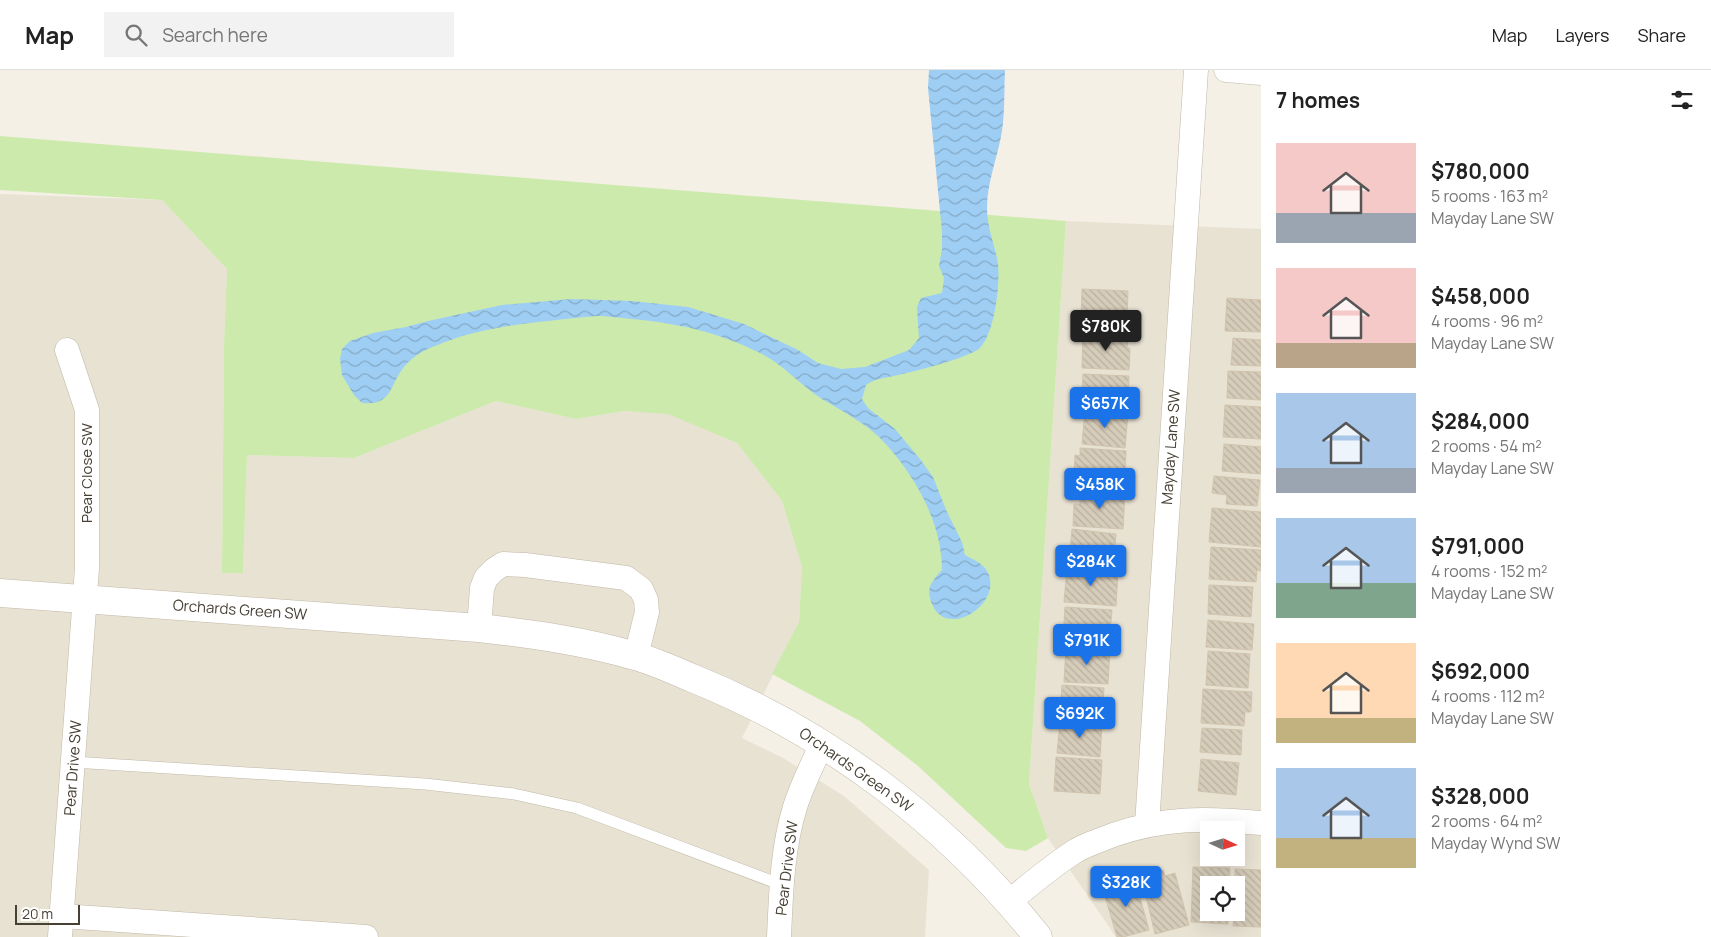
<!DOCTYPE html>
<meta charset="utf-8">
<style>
body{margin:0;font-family:Manrope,sans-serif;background:#f2f2f2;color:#222;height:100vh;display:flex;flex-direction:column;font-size:19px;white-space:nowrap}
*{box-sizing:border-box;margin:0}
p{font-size:16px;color:#767676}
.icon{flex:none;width:28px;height:28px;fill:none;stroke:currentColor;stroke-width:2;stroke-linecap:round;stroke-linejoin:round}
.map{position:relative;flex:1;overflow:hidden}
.details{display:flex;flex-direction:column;background:#fff;width:450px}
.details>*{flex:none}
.needle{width:32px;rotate:94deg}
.fabs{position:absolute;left:1200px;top:751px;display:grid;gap:10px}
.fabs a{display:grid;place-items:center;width:45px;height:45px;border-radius:0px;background:#fff;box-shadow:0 5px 20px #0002;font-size:25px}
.scale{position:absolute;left:15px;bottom:12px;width:65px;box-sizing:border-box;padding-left:5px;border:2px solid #474035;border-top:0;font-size:14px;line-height:18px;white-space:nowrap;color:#474035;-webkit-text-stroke:4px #fff;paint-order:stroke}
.price{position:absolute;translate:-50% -42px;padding:0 11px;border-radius:5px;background:#1a73e8;color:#fff;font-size:16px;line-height:32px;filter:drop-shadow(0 1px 2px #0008)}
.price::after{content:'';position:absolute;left:50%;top:30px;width:15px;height:11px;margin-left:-8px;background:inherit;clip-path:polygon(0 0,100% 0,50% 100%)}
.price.on{background:#222;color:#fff}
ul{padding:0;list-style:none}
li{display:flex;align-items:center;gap:15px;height:125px;padding:0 15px}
li span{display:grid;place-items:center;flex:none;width:140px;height:100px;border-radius:0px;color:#555}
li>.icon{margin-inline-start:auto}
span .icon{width:60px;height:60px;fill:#fffc;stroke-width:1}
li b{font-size:21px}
h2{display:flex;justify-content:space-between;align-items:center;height:60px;padding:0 15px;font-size:21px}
header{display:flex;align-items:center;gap:30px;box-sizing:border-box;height:70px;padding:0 25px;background:#fff;border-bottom:1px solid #e0e0e0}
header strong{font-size:24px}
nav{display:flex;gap:28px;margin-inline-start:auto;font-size:18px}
.search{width:350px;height:45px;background:#f2f2f2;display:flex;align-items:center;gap:12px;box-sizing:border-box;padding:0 18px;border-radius:0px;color:#767676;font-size:19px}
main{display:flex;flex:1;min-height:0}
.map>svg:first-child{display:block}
.residential{fill:#e8e2d3;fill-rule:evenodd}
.park{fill:#cceaac}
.water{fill:url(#water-waves)}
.building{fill:url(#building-back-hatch);stroke:#d1c4ad}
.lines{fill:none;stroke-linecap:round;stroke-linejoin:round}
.service-casing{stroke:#c0b8a8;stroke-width:12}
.minor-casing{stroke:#c0b8a8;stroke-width:25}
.tertiary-casing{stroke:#c0b8a8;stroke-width:29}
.service{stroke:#fff;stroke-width:11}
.minor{stroke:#fff;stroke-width:24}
.tertiary{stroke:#fff;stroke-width:28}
.labels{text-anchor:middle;stroke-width:5;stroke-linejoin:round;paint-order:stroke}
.street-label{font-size:15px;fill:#474035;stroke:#fff}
</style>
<header>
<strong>Map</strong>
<div class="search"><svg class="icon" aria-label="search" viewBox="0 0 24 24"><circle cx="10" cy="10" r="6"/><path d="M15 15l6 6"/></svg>Search here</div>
<nav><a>Map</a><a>Layers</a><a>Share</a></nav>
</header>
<main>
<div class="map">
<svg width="1261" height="867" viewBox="0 0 1261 867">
<defs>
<pattern id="water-waves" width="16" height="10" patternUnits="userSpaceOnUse" patternTransform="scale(1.25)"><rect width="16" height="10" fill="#9fcef4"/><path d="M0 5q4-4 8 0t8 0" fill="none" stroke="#83a9c6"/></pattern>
<pattern id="building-back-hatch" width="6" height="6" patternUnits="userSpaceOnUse" patternTransform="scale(1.25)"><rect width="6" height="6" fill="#d6ccba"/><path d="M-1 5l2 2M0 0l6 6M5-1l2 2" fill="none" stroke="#b9b0a0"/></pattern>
</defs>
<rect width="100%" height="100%" fill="#f4f0e6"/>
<!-- residential -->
<g class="residential">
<polygon points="0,124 162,130 227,199 224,275 222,503 243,503 247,385 354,388 496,331 576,349 625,341 668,343 737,373 782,431 802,497 799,552 742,668 783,688 844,726 929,800 925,867 0,867"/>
<path d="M 1066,151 L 1261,159 L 1261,867 L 1116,867 L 1048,768 L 1029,714 ZM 1209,760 L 1236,760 L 1236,788 L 1209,788 ZM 1209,815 L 1236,815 L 1236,842 L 1209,842 Z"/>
</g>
<!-- park -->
<polygon class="park" points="0,66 1066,151 1029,714 1048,768 1026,781 1006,778 918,696 860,651 772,604 799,552 802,497 782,431 737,373 668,344 625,341 576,349 496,331 354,388 247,385 243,503 222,503 224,275 227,199 162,130 0,120"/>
<!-- water -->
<path class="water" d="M 929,0 L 1005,0 C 1004,20 1005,41 1002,61 C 998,86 987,112 987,138 C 987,158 995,175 998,194 C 1000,215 995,262 980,278 C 971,287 913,302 898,305 C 887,308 875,308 866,315 L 862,329 L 868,338 L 895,359 L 920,389 L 933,407 L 947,442 L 962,472 L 965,485 C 972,489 980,492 985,498 C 1009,530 947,572 932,534 C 925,518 932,511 942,500 C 942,452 914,403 881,369 C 868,355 839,339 822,329 C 800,315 782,293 758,282 C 717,262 677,253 631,249 C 620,248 608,246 597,246 C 581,247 565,249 548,251 C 519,254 488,258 459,267 C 448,271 427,278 417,285 C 413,288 407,293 404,297 C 389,315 393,336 362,333 L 354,325 L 342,305 L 340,289 L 342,279 L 350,271 L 373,263 L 406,257 L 428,251 L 502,235 L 571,229 L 632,231 L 688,237 L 744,254 L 798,280 L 818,293 L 841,299 L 865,297 L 909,280 L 919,268 L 917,237 L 921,228 L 942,223 L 944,208 L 939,196 L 942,179 L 942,162 L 928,18 Z"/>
<!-- building -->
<g class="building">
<polygon points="1082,219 1128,221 1127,248 1121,248 1120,257 1081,255"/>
<polygon points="1227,228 1261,230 1261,262 1225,261"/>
<polygon points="1083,264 1128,266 1127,278 1130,278 1129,300 1082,298"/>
<polygon points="1233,268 1261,270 1261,296 1231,295"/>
<polygon points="1228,301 1261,302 1261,330 1227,328"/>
<polygon points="1083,304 1129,306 1128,337 1082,336"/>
<polygon points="1225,335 1261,337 1261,369 1223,367"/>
<polygon points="1085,341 1128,344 1125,378 1082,374"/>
<polygon points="1224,374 1261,377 1261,404 1222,401"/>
<polygon points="1080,378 1126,381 1124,420 1079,417 1079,408 1074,408 1075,385 1080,386"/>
<polygon points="1214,406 1260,410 1257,436 1226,434 1227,425 1212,423"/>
<polygon points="1080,420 1125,422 1123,459 1073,456 1074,434 1080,434"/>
<polygon points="1212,438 1261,442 1261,477 1209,472"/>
<polygon points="1072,459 1116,464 1113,497 1069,493"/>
<polygon points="1211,477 1261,480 1261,501 1257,500 1256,512 1209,509"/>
<polygon points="1067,498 1118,502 1116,536 1064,532"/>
<polygon points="1209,515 1253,517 1251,547 1208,544"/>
<polygon points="1065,537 1112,540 1109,572 1063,569"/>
<polygon points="1208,550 1254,554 1252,580 1206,577"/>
<polygon points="1066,577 1110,580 1108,614 1064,612"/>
<polygon points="1208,581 1250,584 1248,618 1206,615"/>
<polygon points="1062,615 1104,618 1102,650 1060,647"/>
<polygon points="1203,619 1252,622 1251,642 1245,642 1244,656 1201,653"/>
<polygon points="1060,652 1102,655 1100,687 1057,683"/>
<polygon points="1202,658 1242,660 1241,685 1200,682"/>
<polygon points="1056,687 1102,690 1100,724 1054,721"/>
<polygon points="1201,689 1239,693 1236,725 1198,721"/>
<polygon points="1193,797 1230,798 1229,815 1209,815 1209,842 1228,842 1228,854 1191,852"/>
<polygon points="1235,799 1261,800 1261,857 1233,856 1234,842 1236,842"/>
<polygon points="1163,800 1165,806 1175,803 1189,855 1155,864 1141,805"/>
<polygon points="1134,806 1149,860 1123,867 1117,867 1104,823 1115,820 1113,812"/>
</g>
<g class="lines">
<!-- service casing -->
<g class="service-casing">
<polyline id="service" points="73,692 425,714 514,724 577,738 782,815"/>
</g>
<!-- minor casing -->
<g class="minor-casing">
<g id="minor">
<polyline points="1226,0 1261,3"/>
<polyline points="479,558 482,518 486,508 494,500 503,494 525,495 626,508 641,519 646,530 647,542 636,586"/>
<polyline points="1147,755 1196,0"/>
<path d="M 1010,831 C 1032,813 1053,795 1077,780 C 1088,774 1101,770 1113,765 C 1165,747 1207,748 1261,753"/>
<polyline points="62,846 366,867"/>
<polyline points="60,867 87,498 87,340 67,280"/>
<path d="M 779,867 C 781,824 782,779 795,737 C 802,715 812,695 822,674"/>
</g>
</g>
<!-- tertiary casing -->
<g class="tertiary-casing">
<path id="tertiary" d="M 0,523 L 479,558 C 532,564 584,571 635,586 C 654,591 673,600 692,608 C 827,662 947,753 1038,867"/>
</g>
<!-- service -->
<use href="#service" class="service"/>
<!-- minor -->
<use href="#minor" class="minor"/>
<!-- tertiary -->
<use href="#tertiary" class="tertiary"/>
</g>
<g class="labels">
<!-- street labels -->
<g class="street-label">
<text transform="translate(1171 377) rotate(-86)" y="5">Mayday Lane SW</text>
<text transform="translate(87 403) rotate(-90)" y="5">Pear Close SW</text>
<text transform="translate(240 540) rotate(4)" y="5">Orchards Green SW</text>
<text transform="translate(73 698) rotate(-86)" y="5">Pear Drive SW</text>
<text transform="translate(856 700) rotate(35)" y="5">Orchards Green SW</text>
<text transform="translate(787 798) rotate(-83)" y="5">Pear Drive SW</text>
</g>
</g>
</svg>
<div class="fabs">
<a><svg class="needle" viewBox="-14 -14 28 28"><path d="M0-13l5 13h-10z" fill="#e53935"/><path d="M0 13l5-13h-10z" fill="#767676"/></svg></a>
<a><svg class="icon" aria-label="locate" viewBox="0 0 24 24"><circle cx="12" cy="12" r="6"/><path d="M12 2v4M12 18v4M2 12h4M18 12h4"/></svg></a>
</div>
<div class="scale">20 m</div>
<b class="price on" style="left:1106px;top:282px">$780K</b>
<b class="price" style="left:1105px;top:359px">$657K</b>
<b class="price" style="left:1100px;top:440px">$458K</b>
<b class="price" style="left:1091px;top:517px">$284K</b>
<b class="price" style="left:1087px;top:596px">$791K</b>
<b class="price" style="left:1080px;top:669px">$692K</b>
<b class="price" style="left:1126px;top:838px">$328K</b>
</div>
<section class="details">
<h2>7 homes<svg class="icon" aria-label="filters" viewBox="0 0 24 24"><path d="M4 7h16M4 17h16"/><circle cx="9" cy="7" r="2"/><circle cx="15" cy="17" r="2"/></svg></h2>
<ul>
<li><span style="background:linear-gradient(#f6c9c9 70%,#9aa5b1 0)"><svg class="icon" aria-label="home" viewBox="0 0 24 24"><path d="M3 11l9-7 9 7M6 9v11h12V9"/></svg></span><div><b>$780,000</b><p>5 rooms · 163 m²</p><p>Mayday Lane SW</p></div></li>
<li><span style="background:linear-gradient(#f6c9c9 75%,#b9a48a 0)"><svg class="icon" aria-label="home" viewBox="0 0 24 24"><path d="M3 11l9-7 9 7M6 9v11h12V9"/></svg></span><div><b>$458,000</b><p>4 rooms · 96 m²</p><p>Mayday Lane SW</p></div></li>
<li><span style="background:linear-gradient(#a9c7e8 75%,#9aa5b1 0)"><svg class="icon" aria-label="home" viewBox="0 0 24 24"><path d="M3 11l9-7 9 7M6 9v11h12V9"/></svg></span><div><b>$284,000</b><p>2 rooms · 54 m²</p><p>Mayday Lane SW</p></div></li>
<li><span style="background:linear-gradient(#a9c7e8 65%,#7fa58c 0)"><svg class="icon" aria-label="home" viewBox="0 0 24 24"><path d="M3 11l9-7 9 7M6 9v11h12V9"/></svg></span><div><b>$791,000</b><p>4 rooms · 152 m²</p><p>Mayday Lane SW</p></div></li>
<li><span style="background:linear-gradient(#ffd9b3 75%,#c2b280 0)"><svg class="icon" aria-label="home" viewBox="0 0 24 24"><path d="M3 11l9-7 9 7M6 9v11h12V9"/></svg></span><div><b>$692,000</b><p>4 rooms · 112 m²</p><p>Mayday Lane SW</p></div></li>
<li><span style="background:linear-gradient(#a9c7e8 70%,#c2b280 0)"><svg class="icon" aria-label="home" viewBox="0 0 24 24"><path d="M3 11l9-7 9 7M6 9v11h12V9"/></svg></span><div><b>$328,000</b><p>2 rooms · 64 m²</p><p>Mayday Wynd SW</p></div></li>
</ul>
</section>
</main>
